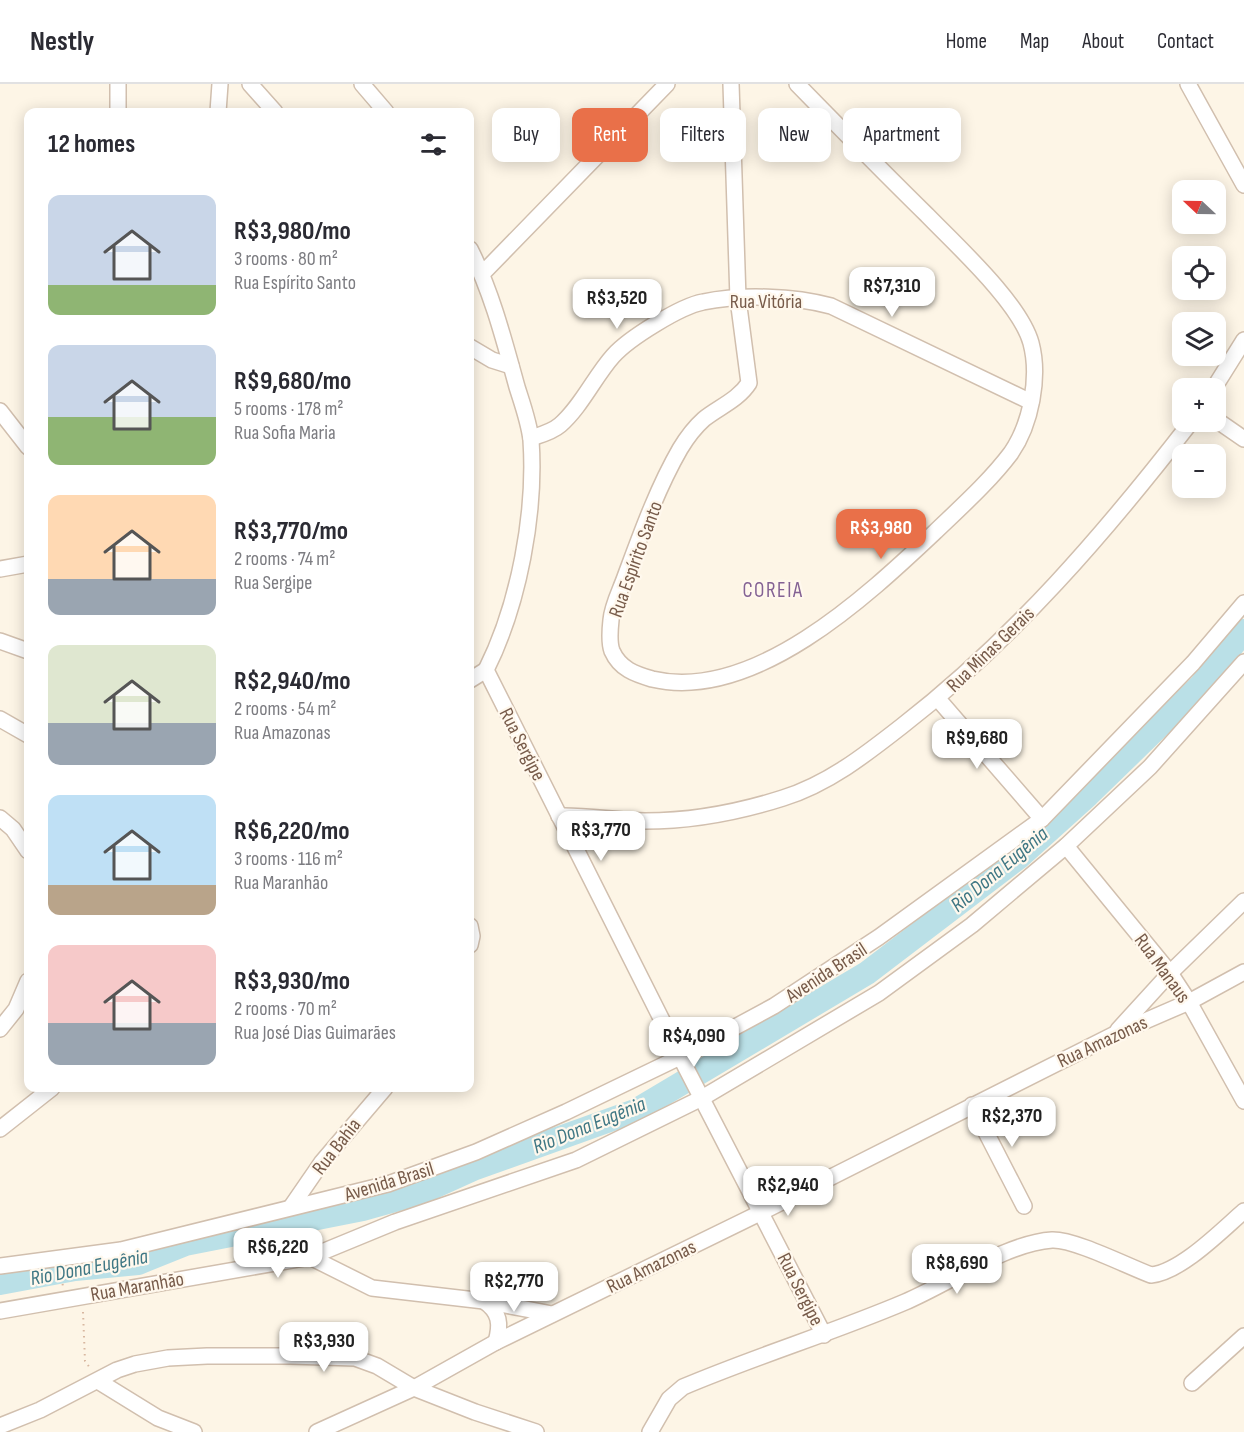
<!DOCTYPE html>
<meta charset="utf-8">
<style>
body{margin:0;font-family:"Sofia Sans Condensed",sans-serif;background:#f7f7f7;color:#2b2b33;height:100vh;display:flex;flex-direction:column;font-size:22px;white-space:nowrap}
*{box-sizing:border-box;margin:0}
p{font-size:20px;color:#7c7c81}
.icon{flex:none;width:33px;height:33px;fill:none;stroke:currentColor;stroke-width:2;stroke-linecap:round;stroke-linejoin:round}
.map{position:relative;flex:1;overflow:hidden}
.panel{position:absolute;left:24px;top:24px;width:450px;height:984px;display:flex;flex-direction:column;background:#fff;border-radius:12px;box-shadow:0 3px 15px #0003}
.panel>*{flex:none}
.hud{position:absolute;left:492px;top:24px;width:570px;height:54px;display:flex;gap:12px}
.needle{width:39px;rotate:292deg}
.buttons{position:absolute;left:1172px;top:96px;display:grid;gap:12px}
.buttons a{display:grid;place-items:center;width:54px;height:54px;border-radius:12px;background:#fff;box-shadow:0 3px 15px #0003;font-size:30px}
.price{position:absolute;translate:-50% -51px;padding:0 14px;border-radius:12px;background:#fff;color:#222;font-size:20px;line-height:39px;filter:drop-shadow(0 2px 3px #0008)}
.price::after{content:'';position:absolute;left:50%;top:36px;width:18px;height:14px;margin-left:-9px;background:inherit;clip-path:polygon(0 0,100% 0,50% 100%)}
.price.on{background:#e97049;color:#fff}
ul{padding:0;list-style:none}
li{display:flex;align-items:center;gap:18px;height:150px;padding:0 24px}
li span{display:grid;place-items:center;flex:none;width:168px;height:120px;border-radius:12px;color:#555}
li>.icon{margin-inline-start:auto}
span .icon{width:72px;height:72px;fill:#fffc;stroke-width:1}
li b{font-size:26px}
h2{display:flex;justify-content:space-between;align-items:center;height:72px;padding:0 24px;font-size:26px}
.pill{padding:0 21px;border-radius:12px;background:#fff;box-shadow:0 3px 15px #0003;font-size:21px;line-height:54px}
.pill.on{background:#e97049;color:#fff}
header{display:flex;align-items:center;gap:36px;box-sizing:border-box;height:84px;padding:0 30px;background:#fff;border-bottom:2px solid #e1e1e2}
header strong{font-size:28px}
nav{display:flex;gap:33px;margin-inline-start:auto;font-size:21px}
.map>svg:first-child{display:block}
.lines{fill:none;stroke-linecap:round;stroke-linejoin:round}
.river{stroke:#bae0e7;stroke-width:24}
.street-casing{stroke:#d1bfae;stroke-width:18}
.path{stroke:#d8b7a0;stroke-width:2;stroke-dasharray:1.5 4.5;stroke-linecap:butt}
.street{stroke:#fff;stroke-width:15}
.labels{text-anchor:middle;stroke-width:4.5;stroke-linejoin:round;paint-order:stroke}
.street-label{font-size:20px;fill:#775b4a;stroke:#fff8ed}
.neighbourhood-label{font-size:21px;letter-spacing:1.5px;fill:#846294;stroke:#fff8ed}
.water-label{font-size:21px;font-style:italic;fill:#3f7784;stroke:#fff8ed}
</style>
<header>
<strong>Nestly</strong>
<nav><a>Home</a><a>Map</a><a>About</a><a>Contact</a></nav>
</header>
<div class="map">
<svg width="1244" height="1348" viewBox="0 0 1244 1348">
<rect width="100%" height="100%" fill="#fdf5e6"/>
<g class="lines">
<!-- river -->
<polyline class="river" points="0,1199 75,1185 138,1179 185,1160 363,1125 420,1109 473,1085 635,1027 867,889 1018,774 1088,711 1201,601 1244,547"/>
<!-- street casing -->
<g class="street-casing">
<g id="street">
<polyline points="118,0 118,28"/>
<polyline points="250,0 275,28"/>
<polyline points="362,0 386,28"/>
<path d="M 731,0 L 738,215 L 749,299 C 738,316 719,323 704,335 C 695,343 686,355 680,365 C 657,405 641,450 625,493 C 620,507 612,522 611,536 C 610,545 609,559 612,567 C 620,585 635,590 652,595 C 754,619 868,511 936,447 C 961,423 990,397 1011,369 C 1031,340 1040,293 1031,259 C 1020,219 956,161 927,131 C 883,88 840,44 797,0"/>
<polyline points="1188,0 1244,101"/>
<polyline points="218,28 220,0"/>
<path d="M 470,165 C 492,209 504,256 517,303 C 522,319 529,338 531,356 C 536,429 519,520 486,586"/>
<polyline points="482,190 667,0"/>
<polyline points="470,263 492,276 511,282"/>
<polyline points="1214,304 1244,256"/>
<polyline points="0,327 28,363"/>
<polyline points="1215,335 1244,355"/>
<path d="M 531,354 C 540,351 552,348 560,341 C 581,323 595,292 613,272 C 629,254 681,222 703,218 C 742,210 794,212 831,222 L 1031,318"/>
<polyline points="0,485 28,480"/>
<polyline points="0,557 28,567"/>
<polyline points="486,586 686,984 824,1251"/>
<polyline points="470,596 486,586"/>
<polyline points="938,615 1042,735"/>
<polyline points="0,635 28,651"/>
<path d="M 559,732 C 588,731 616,737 645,737 C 691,737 739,728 783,714 C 828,700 865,671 902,642 C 1014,555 1105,449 1191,338"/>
<polyline points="0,734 13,745 28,767"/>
<polyline points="1066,762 1170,889 1189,918 1244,1017"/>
<polyline points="470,842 472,852 470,861"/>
<polyline points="0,945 16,925 28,897"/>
<polyline points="1118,946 1170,889 1244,817"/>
<polyline points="972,1021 1024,1122"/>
<polyline points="0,1045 52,1004"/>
<polyline points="291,1123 322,1078 385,1004"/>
<polyline points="310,1173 395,1138 576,1076 702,1014 879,909 972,841 1066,762 1150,683 1244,578"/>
<polyline points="0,1182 121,1166 388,1100 476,1068 566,1028 680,973 774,922 879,853 1042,735 1193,579 1244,519"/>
<path d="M 484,1217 C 500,1228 501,1240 496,1258"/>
<polyline points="0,1227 310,1173 372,1204 484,1217 552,1230"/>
<polyline points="98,1297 158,1334 194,1348"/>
<polyline points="1192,1299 1244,1252"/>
<polyline points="0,1342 40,1326 117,1286 135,1280 168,1274 207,1272 290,1272 355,1274 377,1282 414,1304 475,1328 536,1348"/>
<polyline points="317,1348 414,1304 496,1258 762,1128 1115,950 1189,918 1244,888"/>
<path d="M 650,1348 L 669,1315 L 683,1303 C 756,1272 832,1249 905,1218 C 948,1200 1006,1159 1052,1156 C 1074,1155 1127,1182 1151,1191 C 1181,1188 1221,1147 1244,1127"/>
</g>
</g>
<!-- path -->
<g class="path">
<polyline points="61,1188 63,1203"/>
<polyline points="83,1228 85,1277 90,1284"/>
</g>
<!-- street -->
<use href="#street" class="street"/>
</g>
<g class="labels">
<!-- street labels -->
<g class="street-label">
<text x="766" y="224">Rua Vitória</text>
<text transform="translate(635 475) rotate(-70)" y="7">Rua Espírito Santo</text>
<text transform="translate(990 565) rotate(-44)" y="7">Rua Minas Gerais</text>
<text transform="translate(523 660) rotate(63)" y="7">Rua Sergipe</text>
<text transform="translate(1163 884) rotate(54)" y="7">Rua Manaus</text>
<text transform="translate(826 888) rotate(-33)" y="7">Avenida Brasil</text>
<text transform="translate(1102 957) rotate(-25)" y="7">Rua Amazonas</text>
<text transform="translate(336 1062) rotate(-52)" y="7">Rua Bahia</text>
<text transform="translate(389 1097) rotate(-17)" y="7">Avenida Brasil</text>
<text transform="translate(651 1182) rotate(-26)" y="7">Rua Amazonas</text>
<text transform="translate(137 1202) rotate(-10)" y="7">Rua Maranhão</text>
<text transform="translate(801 1205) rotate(63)" y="7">Rua Sergipe</text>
</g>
<!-- neighbourhood labels -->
<g class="neighbourhood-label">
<text x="773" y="513">COREIA</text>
</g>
<!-- water labels -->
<g class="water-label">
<text transform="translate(999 785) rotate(-40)" y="7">Rio Dona Eugênia</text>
<text transform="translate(589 1041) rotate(-22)" y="7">Rio Dona Eugênia</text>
<text transform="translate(89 1183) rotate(-11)" y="7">Rio Dona Eugênia</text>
</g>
</g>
</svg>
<div class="buttons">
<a><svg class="needle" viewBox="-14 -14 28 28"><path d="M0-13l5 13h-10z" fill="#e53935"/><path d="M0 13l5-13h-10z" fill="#7c7c81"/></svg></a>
<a><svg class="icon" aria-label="locate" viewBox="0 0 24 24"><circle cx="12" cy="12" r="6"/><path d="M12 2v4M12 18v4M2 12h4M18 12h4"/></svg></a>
<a><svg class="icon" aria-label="layers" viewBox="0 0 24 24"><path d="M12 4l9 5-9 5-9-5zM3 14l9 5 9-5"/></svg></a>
<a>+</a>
<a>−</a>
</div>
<b class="price" style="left:892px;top:234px">R$7,310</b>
<b class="price" style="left:617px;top:246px">R$3,520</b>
<b class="price on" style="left:881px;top:476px">R$3,980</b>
<b class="price" style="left:977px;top:686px">R$9,680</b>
<b class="price" style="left:601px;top:778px">R$3,770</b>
<b class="price" style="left:694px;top:984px">R$4,090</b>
<b class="price" style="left:1012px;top:1064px">R$2,370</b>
<b class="price" style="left:788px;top:1133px">R$2,940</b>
<b class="price" style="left:278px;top:1195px">R$6,220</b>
<b class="price" style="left:957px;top:1211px">R$8,690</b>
<b class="price" style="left:514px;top:1229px">R$2,770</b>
<b class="price" style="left:324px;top:1289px">R$3,930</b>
<div class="hud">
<a class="pill">Buy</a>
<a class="pill on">Rent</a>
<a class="pill">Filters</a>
<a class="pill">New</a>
<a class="pill">Apartment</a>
</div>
<section class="panel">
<h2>12 homes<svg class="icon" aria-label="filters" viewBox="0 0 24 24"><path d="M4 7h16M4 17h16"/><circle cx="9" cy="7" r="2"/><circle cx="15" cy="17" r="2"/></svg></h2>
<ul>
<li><span style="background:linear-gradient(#c9d6e8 75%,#8fb573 0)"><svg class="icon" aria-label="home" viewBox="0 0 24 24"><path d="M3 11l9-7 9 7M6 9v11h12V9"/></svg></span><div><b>R$3,980/mo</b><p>3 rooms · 80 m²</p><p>Rua Espírito Santo</p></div></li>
<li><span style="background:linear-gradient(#c9d6e8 60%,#8fb573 0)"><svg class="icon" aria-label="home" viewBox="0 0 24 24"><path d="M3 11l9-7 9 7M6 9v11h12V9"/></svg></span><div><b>R$9,680/mo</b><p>5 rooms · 178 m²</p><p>Rua Sofia Maria</p></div></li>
<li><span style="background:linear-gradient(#ffd9b3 70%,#9aa5b1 0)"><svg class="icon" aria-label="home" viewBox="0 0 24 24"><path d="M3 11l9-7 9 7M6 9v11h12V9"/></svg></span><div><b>R$3,770/mo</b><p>2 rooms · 74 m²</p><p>Rua Sergipe</p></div></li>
<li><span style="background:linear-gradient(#dfe7d0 65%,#9aa5b1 0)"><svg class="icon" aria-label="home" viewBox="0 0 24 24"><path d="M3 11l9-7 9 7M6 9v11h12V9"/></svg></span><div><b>R$2,940/mo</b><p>2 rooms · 54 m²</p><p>Rua Amazonas</p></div></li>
<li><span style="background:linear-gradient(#bfe0f5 75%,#b9a48a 0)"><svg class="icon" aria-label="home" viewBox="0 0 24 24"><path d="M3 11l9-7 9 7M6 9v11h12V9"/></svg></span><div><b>R$6,220/mo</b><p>3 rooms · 116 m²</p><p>Rua Maranhão</p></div></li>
<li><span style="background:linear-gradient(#f6c9c9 65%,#9aa5b1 0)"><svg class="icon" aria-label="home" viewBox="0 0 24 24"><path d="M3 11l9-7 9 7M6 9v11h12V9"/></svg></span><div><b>R$3,930/mo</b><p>2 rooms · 70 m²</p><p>Rua José Dias Guimarães</p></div></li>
</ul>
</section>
</div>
